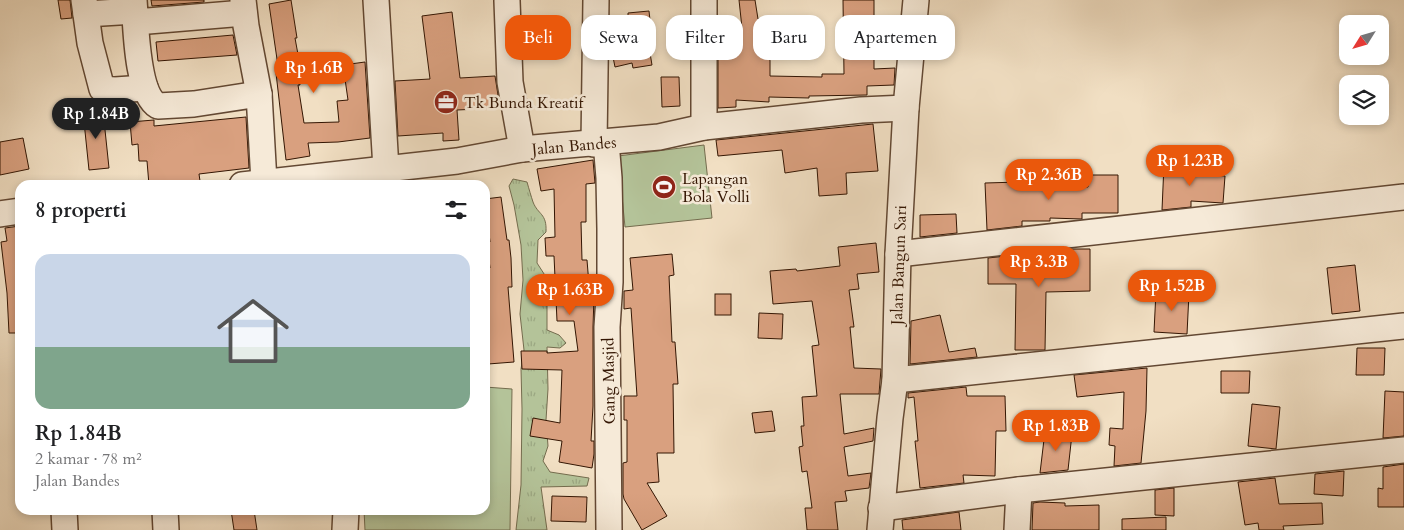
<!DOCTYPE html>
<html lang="id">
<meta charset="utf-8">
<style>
body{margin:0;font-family:Cardo,serif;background:#f6f6f6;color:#202124;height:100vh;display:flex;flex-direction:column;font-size:19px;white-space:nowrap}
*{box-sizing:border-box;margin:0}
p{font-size:16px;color:#757577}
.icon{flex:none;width:28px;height:28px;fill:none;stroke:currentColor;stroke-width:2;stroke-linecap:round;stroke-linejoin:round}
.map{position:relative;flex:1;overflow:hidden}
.details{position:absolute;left:15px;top:180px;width:475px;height:335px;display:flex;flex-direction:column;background:#fff;border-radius:15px;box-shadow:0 2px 8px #0003}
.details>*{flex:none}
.banner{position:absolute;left:505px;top:15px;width:475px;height:45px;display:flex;gap:10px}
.needle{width:32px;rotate:233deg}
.buttons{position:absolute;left:1339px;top:15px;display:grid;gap:10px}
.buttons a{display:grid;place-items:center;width:50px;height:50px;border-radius:10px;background:#fff;box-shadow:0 2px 8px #0003;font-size:25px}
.price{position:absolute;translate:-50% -42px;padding:0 11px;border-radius:18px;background:#ea580c;color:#fff;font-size:16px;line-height:32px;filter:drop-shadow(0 1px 2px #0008)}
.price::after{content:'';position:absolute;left:50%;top:30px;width:15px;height:11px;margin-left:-8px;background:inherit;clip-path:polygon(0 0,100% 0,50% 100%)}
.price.current{background:#222;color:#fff}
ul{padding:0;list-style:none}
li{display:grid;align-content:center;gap:10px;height:265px;padding:0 20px}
li span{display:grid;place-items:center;height:155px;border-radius:15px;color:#555}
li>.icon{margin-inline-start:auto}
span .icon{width:90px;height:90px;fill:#fffc;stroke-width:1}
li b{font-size:21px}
h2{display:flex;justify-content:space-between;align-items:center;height:60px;padding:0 20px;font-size:21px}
.chip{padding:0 18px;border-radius:15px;background:#fff;box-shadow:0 2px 8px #0003;font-size:18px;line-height:45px}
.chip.current{background:#ea580c;color:#fff}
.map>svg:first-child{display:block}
.green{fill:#b4c399;stroke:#746c4e}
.park{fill:url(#park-tufts);stroke:#746c4e}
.building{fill:#d9a07f;stroke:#341603}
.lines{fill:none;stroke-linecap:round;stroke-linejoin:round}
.minor-casing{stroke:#634833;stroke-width:28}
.minor{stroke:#f6ead8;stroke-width:25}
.labels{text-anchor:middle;stroke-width:5;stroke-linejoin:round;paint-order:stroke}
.poi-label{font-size:16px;fill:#341603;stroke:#f6ead8;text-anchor:start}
.street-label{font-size:16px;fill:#341603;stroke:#f6ead8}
</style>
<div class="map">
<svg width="1404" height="530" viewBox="0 0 1404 530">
<defs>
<pattern id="park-tufts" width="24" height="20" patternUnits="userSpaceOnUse" patternTransform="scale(1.25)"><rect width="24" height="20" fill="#b4c399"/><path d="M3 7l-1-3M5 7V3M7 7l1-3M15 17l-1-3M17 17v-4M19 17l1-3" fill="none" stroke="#9ba782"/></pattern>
</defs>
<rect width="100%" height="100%" fill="#f1dfc3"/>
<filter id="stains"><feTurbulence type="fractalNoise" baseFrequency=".004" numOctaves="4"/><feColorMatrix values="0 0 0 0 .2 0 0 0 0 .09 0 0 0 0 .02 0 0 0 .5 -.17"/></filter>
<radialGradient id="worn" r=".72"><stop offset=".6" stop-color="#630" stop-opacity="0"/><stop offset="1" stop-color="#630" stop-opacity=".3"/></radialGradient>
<!-- green -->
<g class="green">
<polygon points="704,145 712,218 625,227 618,156"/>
<polygon points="485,387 512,389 510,530 365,530 364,510 485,510"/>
</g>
<!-- park -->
<path class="park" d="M 513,179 L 527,182 C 529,189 531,196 533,202 C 538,215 547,213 546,232 L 538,240 L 537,263 L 548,280 L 547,295 L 547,330 L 559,335 L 566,343 L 560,348 L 547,347 L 548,389 L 546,420 L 548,446 L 543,461 L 550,472 L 589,478 L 587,486 L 541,487 L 547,530 L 516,530 L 521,485 L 522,409 L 521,369 L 524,350 L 520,314 L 523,280 L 521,245 L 514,205 L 509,186 Z"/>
<!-- building -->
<g class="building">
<polygon points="58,0 70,0 72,18 61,19"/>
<polygon points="151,0 204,0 204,2 152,6"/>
<polygon points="291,0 297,38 295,38 299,60 296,61 300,85 298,85 304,123 339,122 337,101 348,100 343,65 365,62 370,138 338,142 308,143 310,156 286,160 276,73 279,73 269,4"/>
<polygon points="739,0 755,0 758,19 766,19 770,61 770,76 822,77 822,74 844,74 843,0 874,0 874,69 895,68 894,85 867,86 867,95 809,96 809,98 769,97 769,102 736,100 736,107 718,108 718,54 723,54 721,30 742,28"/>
<polygon points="649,11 651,29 646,29 652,65 633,68 632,63 615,67 611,47 618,46 615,19 628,17 628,13"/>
<polygon points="452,12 460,78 495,76 500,108 457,110 459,140 443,141 443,133 398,136 395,81 430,79 422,16"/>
<polygon points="233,35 237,55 158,61 156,42"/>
<polygon points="661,77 679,77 680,106 662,107"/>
<polygon points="103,111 109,168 89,170 83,112"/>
<polygon points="246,117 249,168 199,174 200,181 149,185 147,161 139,161 138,144 132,145 130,122 154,120 154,126"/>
<polygon points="873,124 878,171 846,173 847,194 819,196 817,168 785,173 782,150 718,156 716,140"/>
<polygon points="23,138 29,169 0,175 0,142"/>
<polygon points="593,160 595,183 586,184 586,222 581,222 582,260 587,260 590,297 594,297 593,327 593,406 591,441 594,441 594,454 592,468 559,462 562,441 530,436 533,418 560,423 562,370 522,369 521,351 547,351 547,353 578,351 574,321 557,321 554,256 546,256 545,238 555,237 554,189 541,191 537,169"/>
<polygon points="1164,164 1192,165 1192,173 1225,176 1223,203 1191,201 1191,207 1162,210"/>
<polygon points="1088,175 1118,175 1118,213 1082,213 1082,219 1050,218 1050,221 1022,221 1022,226 987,230 985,183 1020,182 1021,185 1088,187"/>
<polygon points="501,197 507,240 509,240 511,258 512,287 508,287 514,362 488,364 485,328 489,328 486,291 489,291 488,268 490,268 487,243 490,242 485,199"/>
<polygon points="956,214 957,233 920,237 920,215"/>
<polygon points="20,226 20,333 9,333 7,293 1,242 7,241 5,228"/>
<polygon points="876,243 879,272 857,274 859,289 849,290 854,327 850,327 854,368 881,369 879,394 840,394 844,434 874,428 873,441 844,447 848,476 871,473 869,488 845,491 847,501 835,502 838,530 807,530 805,508 812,508 807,471 802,472 799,447 803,446 801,426 804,426 802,397 817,396 812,346 819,345 812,301 773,304 770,271 796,269 797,271 840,266 838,247"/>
<polygon points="1072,249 1090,249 1090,291 1046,292 1045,350 1015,350 1016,284 988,284 988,258 1015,255 1015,258 1056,260 1056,251"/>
<polygon points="672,254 674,275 669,276 672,342 675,342 678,384 673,384 674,453 657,453 659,482 647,483 667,516 642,530 624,499 623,494 623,463 627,462 627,420 624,420 624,396 637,396 631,308 624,309 624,291 633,290 630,258"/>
<polygon points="1355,265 1360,311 1332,314 1327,268"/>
<polygon points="1156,291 1189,293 1187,334 1154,332"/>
<rect x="715" y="294" width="16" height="21"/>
<polygon points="759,313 783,314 782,339 758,338"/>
<polygon points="940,315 949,352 975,348 977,357 910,364 911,321"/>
<polygon points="1357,348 1385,348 1384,375 1356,375"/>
<polygon points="1147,368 1146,411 1141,463 1114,466 1115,446 1109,445 1110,428 1123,429 1124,392 1077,397 1074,375"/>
<polygon points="1221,371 1250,371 1249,393 1221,393"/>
<polygon points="966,387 967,396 1005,396 1006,431 996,431 995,476 963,475 964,483 920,488 915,441 918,441 914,397 908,398 908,393"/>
<polygon points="1385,391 1404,392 1404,436 1383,438"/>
<polygon points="1252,404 1280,407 1276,449 1248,446"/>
<polygon points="772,411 775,431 755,433 752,413"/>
<polygon points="1045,431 1072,434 1068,470 1040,473"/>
<polygon points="1404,464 1404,507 1378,507 1378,488 1383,489 1383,467"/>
<polygon points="1344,471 1343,496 1314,494 1315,474"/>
<polygon points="1275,478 1279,504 1322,503 1323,524 1283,526 1284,530 1259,530 1258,523 1245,525 1238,482"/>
<polygon points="1174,488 1174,516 1155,515 1155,490"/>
<polygon points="552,496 587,497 586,522 551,521"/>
<polygon points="1040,502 1065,503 1065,506 1099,505 1099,530 1032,530 1033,503"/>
<polygon points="231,510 254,510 257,530 234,530"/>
<polygon points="959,512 961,530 903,530 902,520"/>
<polygon points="1166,517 1166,530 1122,530 1122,519"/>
</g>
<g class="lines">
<!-- minor casing -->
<g class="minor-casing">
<g id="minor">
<polyline points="84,0 90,43 102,89 115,90 145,88"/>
<path d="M 134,0 C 136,24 136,93 158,106 L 194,104 L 259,94"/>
<polyline points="243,0 246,26 259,94 264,182"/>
<polyline points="376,0 386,169"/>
<polyline points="704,0 704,127"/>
<polyline points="507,1 510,82 522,149"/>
<polyline points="86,14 135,11"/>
<polyline points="136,22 244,13"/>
<polyline points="606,142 609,178 610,229 610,282 607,327 609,530"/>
<polyline points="594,144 596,0"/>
<polyline points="242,185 457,161 522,149 659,137 704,127 861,110 906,108"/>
<polyline points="0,214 20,211"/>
<polyline points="898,254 1404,197"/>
<polyline points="895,380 1404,326"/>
<polyline points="881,508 1019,490 1404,450"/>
<polyline points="64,510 65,530"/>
<polyline points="165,510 166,530"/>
<polyline points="345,530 346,510"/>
<polyline points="880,530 890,418 895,380 898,254 906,108 916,0"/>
<polyline points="1017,530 1019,490"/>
</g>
</g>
<!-- minor -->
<use href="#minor" class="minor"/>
</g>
<!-- icons -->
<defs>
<g id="office-disc" transform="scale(1.25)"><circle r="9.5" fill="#8f2418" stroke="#f6ead8"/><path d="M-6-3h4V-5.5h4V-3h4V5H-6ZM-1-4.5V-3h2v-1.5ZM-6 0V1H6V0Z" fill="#fff"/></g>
<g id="stadium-disc" transform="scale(1.25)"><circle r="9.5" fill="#8f2418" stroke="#f6ead8"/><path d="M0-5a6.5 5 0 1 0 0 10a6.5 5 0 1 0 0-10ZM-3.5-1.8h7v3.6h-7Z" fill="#fff"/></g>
</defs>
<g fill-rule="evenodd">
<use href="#office-disc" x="446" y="102"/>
<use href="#stadium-disc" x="664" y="187"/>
</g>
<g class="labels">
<!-- poi labels -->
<g class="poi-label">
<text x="464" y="108">Tk Bunda Kreatif</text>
<text x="682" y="184">Lapangan<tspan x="682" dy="18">Bola Volli</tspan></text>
</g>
<!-- street labels -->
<g class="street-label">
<text transform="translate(574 145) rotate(-5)" y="6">Jalan Bandes</text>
<text transform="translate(898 265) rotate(-88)" y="6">Jalan Bangun Sari</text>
<text transform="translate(608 381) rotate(-91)" y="6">Gang Masjid</text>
</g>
</g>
<rect width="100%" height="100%" filter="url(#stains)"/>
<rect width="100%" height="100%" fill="url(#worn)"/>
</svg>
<div class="buttons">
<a><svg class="needle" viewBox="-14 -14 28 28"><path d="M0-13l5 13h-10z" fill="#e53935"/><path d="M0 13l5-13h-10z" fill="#757577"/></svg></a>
<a><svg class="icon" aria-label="layers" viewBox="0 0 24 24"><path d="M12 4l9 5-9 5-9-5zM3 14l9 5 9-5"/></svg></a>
</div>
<b class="price" style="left:314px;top:94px">Rp 1.6B</b>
<b class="price current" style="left:96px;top:140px">Rp 1.84B</b>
<b class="price" style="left:1190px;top:187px">Rp 1.23B</b>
<b class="price" style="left:1049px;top:201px">Rp 2.36B</b>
<b class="price" style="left:1039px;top:288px">Rp 3.3B</b>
<b class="price" style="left:1172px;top:312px">Rp 1.52B</b>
<b class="price" style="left:570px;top:316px">Rp 1.63B</b>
<b class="price" style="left:1056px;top:452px">Rp 1.83B</b>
<div class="banner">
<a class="chip current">Beli</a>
<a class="chip">Sewa</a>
<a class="chip">Filter</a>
<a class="chip">Baru</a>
<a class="chip">Apartemen</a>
</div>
<section class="details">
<h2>8 properti<svg class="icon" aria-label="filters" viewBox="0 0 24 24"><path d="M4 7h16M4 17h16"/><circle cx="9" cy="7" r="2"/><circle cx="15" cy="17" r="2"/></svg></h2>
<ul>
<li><span style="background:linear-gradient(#c9d6e8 60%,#7fa58c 0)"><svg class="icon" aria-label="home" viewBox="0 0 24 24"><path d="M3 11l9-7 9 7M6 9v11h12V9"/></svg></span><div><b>Rp 1.84B</b><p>2 kamar · 78 m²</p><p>Jalan Bandes</p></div></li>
</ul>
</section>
</div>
